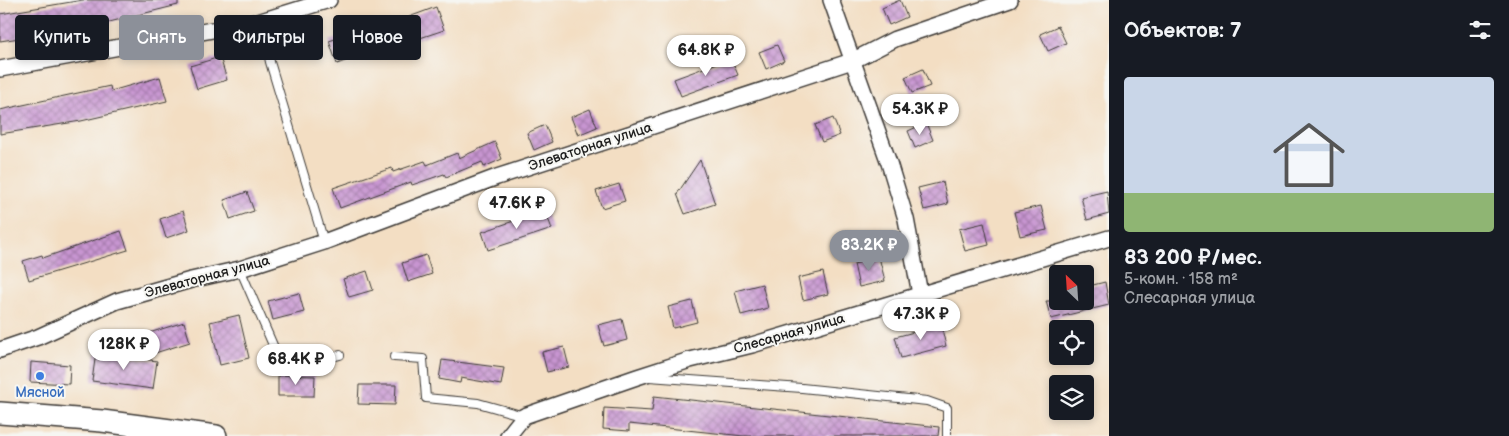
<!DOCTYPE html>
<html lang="ru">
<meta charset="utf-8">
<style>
body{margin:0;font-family:"Balsamiq Sans",sans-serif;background:#20242c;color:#f1f3f6;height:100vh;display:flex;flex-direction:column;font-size:19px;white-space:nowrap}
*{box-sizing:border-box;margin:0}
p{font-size:16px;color:#9ea1a6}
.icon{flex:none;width:28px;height:28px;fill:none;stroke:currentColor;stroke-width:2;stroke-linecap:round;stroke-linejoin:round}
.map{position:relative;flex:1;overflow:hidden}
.drawer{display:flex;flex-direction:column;background:#171b24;width:400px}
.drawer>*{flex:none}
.hud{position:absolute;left:15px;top:15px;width:475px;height:45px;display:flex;gap:10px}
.needle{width:32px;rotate:335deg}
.tools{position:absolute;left:1049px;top:265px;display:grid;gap:10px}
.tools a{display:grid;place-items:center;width:45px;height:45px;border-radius:5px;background:#171b24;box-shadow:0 2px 8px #0003;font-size:25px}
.price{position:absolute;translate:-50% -42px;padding:0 11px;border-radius:18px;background:#fff;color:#222;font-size:16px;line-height:32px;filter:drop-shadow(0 1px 2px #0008)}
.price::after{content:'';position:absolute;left:50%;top:30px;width:15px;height:11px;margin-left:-8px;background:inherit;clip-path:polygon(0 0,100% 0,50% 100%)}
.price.selected{background:#8c9099;color:#fff}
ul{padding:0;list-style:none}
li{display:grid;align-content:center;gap:10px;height:265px;padding:0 15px}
li span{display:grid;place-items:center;height:155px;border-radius:5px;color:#555}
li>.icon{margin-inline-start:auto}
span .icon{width:90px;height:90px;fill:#fffc;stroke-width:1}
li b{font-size:21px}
h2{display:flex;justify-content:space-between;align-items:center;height:60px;padding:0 15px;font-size:21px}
.chip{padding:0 18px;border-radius:5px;background:#171b24;box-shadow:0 2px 8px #0003;font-size:18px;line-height:45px}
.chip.selected{background:#8c9099;color:#fff}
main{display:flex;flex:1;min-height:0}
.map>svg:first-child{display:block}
.building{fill:url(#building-cross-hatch)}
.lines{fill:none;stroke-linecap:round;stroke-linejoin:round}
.lane-casing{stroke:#3c3935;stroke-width:10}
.street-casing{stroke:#3c3935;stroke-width:18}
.secondary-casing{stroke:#3c3935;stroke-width:24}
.lane{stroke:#fff;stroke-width:8}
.street{stroke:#fff;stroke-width:15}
.secondary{stroke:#fff;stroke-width:21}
.shop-dot{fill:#3f7fe0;stroke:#f6f6f2;stroke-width:2}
.labels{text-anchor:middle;stroke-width:4;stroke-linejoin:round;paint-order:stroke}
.street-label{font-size:14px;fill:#1c1c1c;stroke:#f6f6f2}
.shop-label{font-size:14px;fill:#366cbe;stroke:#f6f6f2}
</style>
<main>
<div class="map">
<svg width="1109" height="436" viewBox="0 0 1109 436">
<defs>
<pattern id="building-cross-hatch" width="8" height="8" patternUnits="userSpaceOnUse" patternTransform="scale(1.25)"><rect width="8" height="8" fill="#c895d1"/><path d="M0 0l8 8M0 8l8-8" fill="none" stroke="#a279a9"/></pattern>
</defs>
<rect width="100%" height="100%" fill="#f6f6f2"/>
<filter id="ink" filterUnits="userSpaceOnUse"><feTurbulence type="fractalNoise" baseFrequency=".02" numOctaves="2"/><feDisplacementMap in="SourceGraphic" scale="10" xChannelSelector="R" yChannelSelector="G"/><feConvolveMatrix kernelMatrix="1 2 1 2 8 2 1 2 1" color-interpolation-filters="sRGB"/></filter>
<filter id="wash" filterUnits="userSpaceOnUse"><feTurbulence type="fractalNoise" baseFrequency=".0096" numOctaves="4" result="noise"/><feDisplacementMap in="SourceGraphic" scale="20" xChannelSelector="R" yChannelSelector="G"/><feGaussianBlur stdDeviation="1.12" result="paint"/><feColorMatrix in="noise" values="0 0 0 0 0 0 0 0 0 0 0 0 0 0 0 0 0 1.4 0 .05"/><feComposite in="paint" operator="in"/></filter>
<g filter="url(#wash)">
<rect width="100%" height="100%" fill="#f3dec3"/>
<g id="blocks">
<!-- building -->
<g class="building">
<polygon points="83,0 178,0 178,5 85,28 0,41 0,14"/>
<polygon points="900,0 907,17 889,25 882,8"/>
<polygon points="436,7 444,30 417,39 409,17"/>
<polygon points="1058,26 1066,43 1048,51 1040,34"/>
<polygon points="356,32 364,54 337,64 329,41"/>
<polygon points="777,45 784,61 766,69 759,52"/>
<polygon points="220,57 227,80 197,89 190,66"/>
<polygon points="731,58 738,75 681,96 674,79"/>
<polygon points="923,69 930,86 912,93 905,77"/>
<polygon points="160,77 167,101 81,121 0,134 0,110 110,86 111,91"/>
<polygon points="590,109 597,127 578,135 571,117"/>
<polygon points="833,118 840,135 822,142 815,125"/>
<polygon points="926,123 933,140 915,148 908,131"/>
<polygon points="545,125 552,142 534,150 527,133"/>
<polygon points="495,142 502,159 484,167 482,162 446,177 444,174 412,185 411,182 340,208 333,188 392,168 393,172 425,161 427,165 457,153 459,158"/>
<polygon points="700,160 715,204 685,214 677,194"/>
<polygon points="943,182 948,204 924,210 918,188"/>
<polygon points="619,184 625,201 602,208 596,191"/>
<polygon points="1107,191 1109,214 1087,220 1081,197"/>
<polygon points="247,192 254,211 230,219 224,200"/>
<polygon points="1041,206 1047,230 1020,236 1014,212"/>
<polygon points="545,210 552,229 488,250 482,232"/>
<polygon points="183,211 189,230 166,238 160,219"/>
<polygon points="984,223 989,245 965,251 959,229"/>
<polygon points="121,231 128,250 29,280 23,261 42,255 43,258"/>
<polygon points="426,255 432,274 408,282 402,263"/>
<polygon points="879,257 885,281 859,287 854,264"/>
<polygon points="367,271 373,290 349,297 343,279"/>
<polygon points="823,272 828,294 803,300 798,278"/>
<polygon points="1105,282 1109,305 1051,319 1046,301 1085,301 1085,287"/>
<polygon points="762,284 768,308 741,315 735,291"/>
<polygon points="299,293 304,312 273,320 268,301"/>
<polygon points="692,301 697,322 673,328 668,307"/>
<polygon points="239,315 249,358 220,365 210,322"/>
<polygon points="622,319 627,340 604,346 598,325"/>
<polygon points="184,322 190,342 155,353 149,333"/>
<polygon points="941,325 946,346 901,358 895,337"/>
<polygon points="564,347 569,367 547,372 542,352"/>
<polygon points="96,352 157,361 153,389 92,381"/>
<polygon points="442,360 504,368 501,385 461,378 460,383 439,379"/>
<polygon points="31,362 70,365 69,384 30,382"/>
<polygon points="278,375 315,376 314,396 278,396"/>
<polygon points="359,385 396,385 395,405 358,404"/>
<polygon points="654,396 939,427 938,436 744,436 629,424 629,431 603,429 604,408 652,411"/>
</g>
</g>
</g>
<g filter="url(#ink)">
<use href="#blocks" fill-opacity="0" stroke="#3c3935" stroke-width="1"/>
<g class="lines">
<!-- lane casing -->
<g class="lane-casing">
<g id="lane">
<polyline points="261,21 270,62 324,242"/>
<polyline points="240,269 279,359 309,363 340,355"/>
<polyline points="394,357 423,359 426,398 478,403 524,416"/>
<polyline points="649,377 802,388 927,401 947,408 947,436"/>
</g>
</g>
<!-- street casing -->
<g class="street-casing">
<g id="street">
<polyline points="831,0 889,163 906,219 920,294"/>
<polyline points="0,69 261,21 329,0"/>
<polyline points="0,350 38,337 117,301 191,280 240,269 324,242 497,177 852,61 895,39 1010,0"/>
<polyline points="508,436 524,416 637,377 690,360 752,345 1109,238"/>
</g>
</g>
<!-- secondary casing -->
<g class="secondary-casing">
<polyline id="secondary" points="0,413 102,421 216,436"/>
</g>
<!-- lane -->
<use href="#lane" class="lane"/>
<!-- street -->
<use href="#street" class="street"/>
<!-- secondary -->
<use href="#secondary" class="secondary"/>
</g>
</g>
<!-- markers -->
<circle class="shop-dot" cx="40" cy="376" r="5"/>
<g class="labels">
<!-- street labels -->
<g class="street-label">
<text transform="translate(590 146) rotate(-18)" y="5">Элеваторная улица</text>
<text transform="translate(207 276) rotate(-15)" y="5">Элеваторная улица</text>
<text transform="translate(789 333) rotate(-16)" y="5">Слесарная улица</text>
</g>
<!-- shop labels -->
<g class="shop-label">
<text x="40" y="397">Мясной</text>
</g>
</g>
</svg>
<div class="tools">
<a><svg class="needle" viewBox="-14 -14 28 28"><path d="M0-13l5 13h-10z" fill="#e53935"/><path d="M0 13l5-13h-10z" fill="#9ea1a6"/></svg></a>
<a><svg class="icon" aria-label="locate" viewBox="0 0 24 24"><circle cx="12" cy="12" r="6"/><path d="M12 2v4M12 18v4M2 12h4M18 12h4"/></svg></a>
<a><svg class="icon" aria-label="layers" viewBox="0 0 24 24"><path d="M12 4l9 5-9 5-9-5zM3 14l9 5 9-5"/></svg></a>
</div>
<b class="price" style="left:706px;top:77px">64.8K ₽</b>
<b class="price" style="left:920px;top:136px">54.3K ₽</b>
<b class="price" style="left:517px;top:230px">47.6K ₽</b>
<b class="price selected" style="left:869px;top:272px">83.2K ₽</b>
<b class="price" style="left:921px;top:341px">47.3K ₽</b>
<b class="price" style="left:124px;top:371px">128K ₽</b>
<b class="price" style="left:296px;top:386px">68.4K ₽</b>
<div class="hud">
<a class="chip">Купить</a>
<a class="chip selected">Снять</a>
<a class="chip">Фильтры</a>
<a class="chip">Новое</a>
</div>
</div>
<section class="drawer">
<h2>Объектов: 7<svg class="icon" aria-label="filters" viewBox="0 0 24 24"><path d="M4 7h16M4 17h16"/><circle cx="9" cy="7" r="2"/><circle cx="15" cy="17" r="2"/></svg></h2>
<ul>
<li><span style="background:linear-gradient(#c9d6e8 75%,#8fb573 0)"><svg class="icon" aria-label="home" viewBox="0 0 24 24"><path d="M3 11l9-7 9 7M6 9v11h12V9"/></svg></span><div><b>83 200 ₽/мес.</b><p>5-комн. · 158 m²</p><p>Слесарная улица</p></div></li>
</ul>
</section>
</main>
